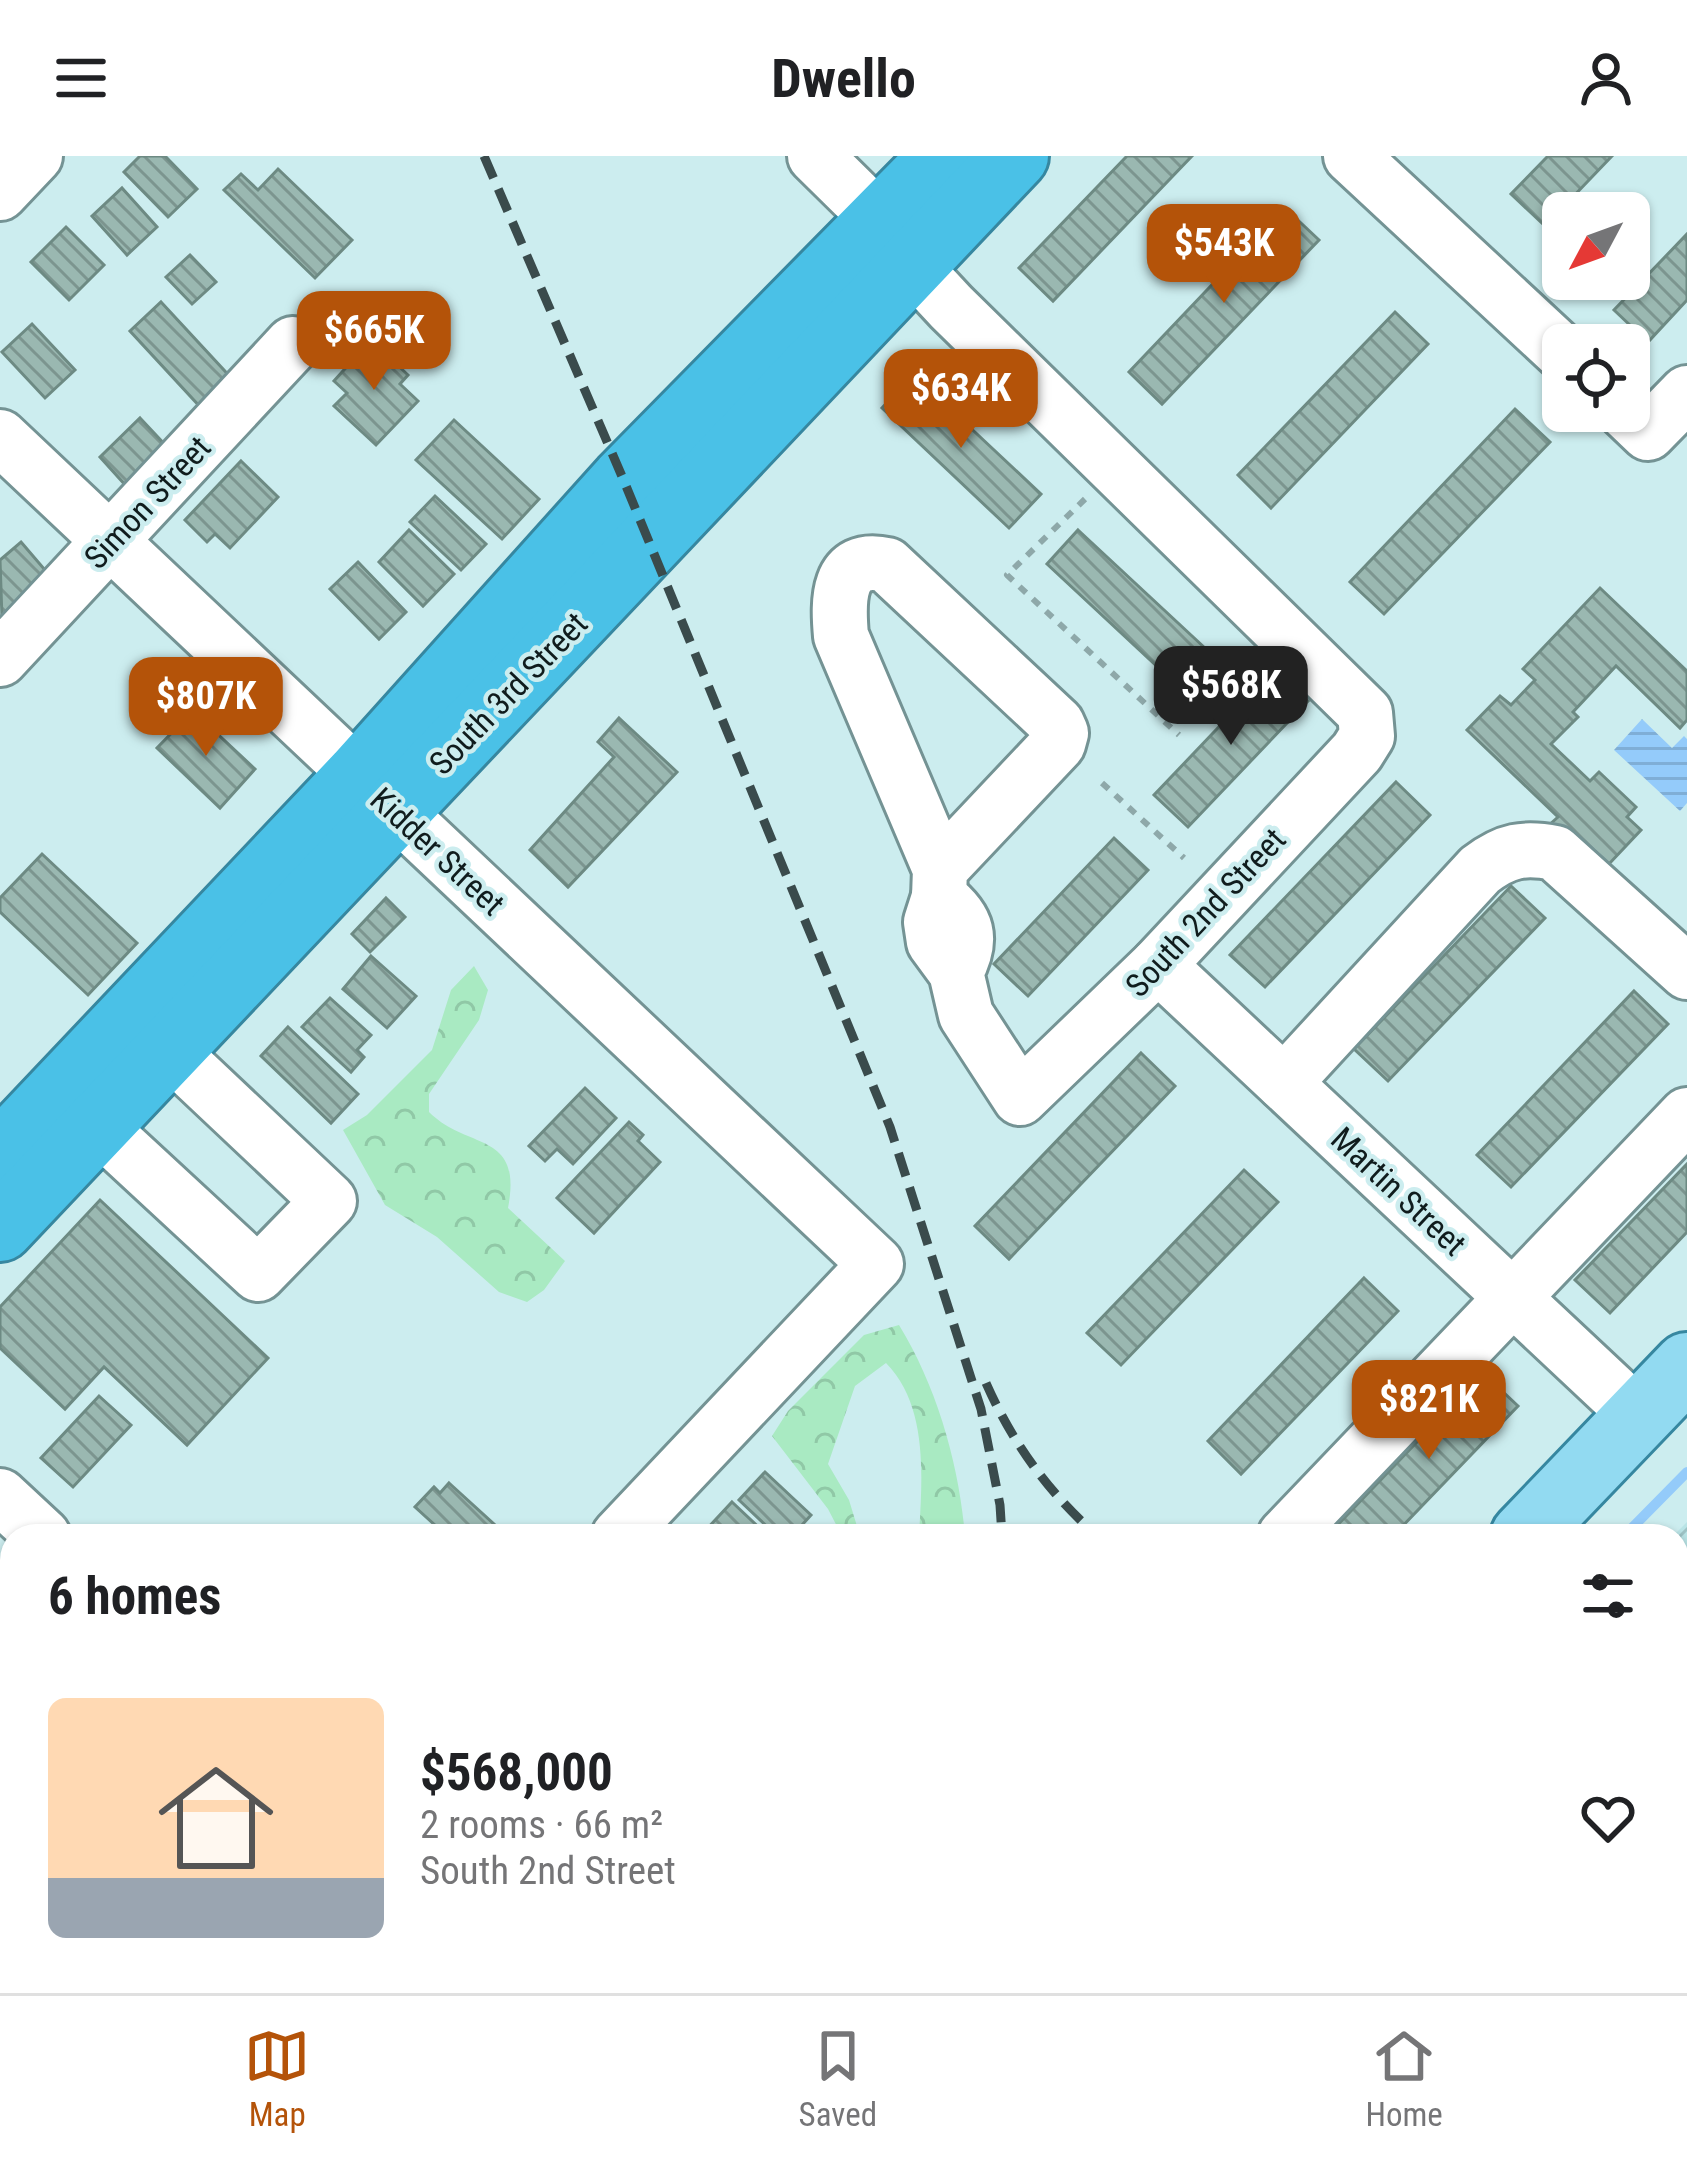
<!DOCTYPE html>
<meta charset="utf-8">
<style>
body{margin:0;font-family:"Roboto Condensed",sans-serif;background:#f6f6f6;color:#202124;height:100vh;display:flex;flex-direction:column;font-size:45px;white-space:nowrap}
*{box-sizing:border-box;margin:0}
p{font-size:39px;color:#757577}
.icon{flex:none;width:66px;height:66px;fill:none;stroke:currentColor;stroke-width:2;stroke-linecap:round;stroke-linejoin:round}
.map{position:relative;flex:1;overflow:hidden}
.drawer{position:absolute;left:0px;top:1368px;width:1689px;height:471px;display:flex;flex-direction:column;background:#fff;border-radius:36px 36px 0 0;box-shadow:0 3px 9px #0004}
.drawer>*{flex:none}
.needle{width:78px;rotate:229deg}
.controls{position:absolute;left:1542px;top:36px;display:grid;gap:24px}
.controls a{display:grid;place-items:center;width:108px;height:108px;border-radius:18px;background:#fff;box-shadow:0 3px 9px #0004;font-size:60px}
.price{position:absolute;translate:-50% -102px;padding:0 27px;border-radius:24px;background:#b45309;color:#fff;font-size:39px;line-height:78px;filter:drop-shadow(0 3px 6px #0008)}
.price::after{content:'';position:absolute;left:50%;top:72px;width:36px;height:27px;margin-left:-18px;background:inherit;clip-path:polygon(0 0,100% 0,50% 100%)}
.price.on{background:#222;color:#fff}
ul{padding:0;list-style:none}
li{display:flex;align-items:center;gap:36px;height:300px;padding:0 48px}
li+li{border-top:3px solid #e0e0e0}
li span{display:grid;place-items:center;flex:none;width:336px;height:240px;border-radius:18px;color:#555}
li>.icon{margin-inline-start:auto}
span .icon{width:144px;height:144px;fill:#fffc;stroke-width:1}
li b{font-size:51px}
h2{display:flex;justify-content:space-between;align-items:center;height:144px;padding:0 48px;font-size:51px}
header{display:flex;justify-content:space-between;align-items:center;height:156px;padding:0 48px;background:#fff;font-size:54px;font-weight:700}
.dock{display:flex;justify-content:space-around;align-items:center;height:168px;border-top:3px solid #e0e0e0;background:#fff;font-size:33px;color:#757577}
.dock a{display:grid;justify-items:center;gap:6px}
.dock .on{color:#b45309}
.map>svg:first-child{display:block}
.industrial{fill:url(#industrial-furrows)}
.forest{fill:url(#forest-crowns)}
.water{fill:url(#water-rules)}
.lines{fill:none;stroke-linecap:round;stroke-linejoin:round}
.stream{stroke:#94cbfa;stroke-width:10}
.building{fill:url(#building-back-hatch);stroke:#6d8a83;stroke-width:3}
.minor-casing{stroke:#749394;stroke-width:60}
.major-casing{stroke:#3687a0;stroke-width:72}
.highway-casing{stroke:#3687a0;stroke-width:72}
.path{stroke:#8ea8a9;stroke-width:6;stroke-dasharray:9 9;stroke-linecap:butt}
.minor{stroke:#fff;stroke-width:54}
.major{stroke:#92daf1;stroke-width:66}
.highway{stroke:#4ac1e7;stroke-width:66}
.rail{stroke:#3a4b4c;stroke-width:9;stroke-dasharray:24 12;stroke-linecap:butt}
.labels{text-anchor:middle;stroke-width:9;stroke-linejoin:round;paint-order:stroke}
.street-label{font-size:33px;fill:#101c1d;stroke:#ccedef}
</style>
<header><svg class="icon" aria-label="menu" viewBox="0 0 24 24"><path d="M4 6h16M4 12h16M4 18h16"/></svg>Dwello<svg class="icon" aria-label="person" viewBox="0 0 24 24"><circle cx="12" cy="8" r="4"/><path d="M4 21q1-7 8-7t8 7"/></svg></header>
<div class="map">
<svg width="1687" height="1837" viewBox="0 0 1687 1837">
<defs>
<pattern id="industrial-furrows" width="10" height="10" patternUnits="userSpaceOnUse" patternTransform="scale(3)"><rect width="10" height="10" fill="#b9e4e6"/><path d="M-1 1l2-2M0 10L10 0M9 11l2-2" fill="none" stroke="#9ec3c5"/></pattern>
<pattern id="forest-crowns" width="20" height="18" patternUnits="userSpaceOnUse" patternTransform="scale(3)"><rect width="20" height="18" fill="#a9eac2"/><path d="M2 6a3 3 0 1 1 6 0M12 15a3 3 0 1 1 6 0" fill="none" stroke="#90c8a6"/></pattern>
<pattern id="water-rules" width="6" height="5" patternUnits="userSpaceOnUse" patternTransform="scale(3)"><rect width="6" height="5" fill="#94cbfa"/><path d="M0 2.5h6" fill="none" stroke="#7faed6"/></pattern>
<pattern id="building-back-hatch" width="6" height="6" patternUnits="userSpaceOnUse" patternTransform="scale(3)"><rect width="6" height="6" fill="#9ab8b1"/><path d="M-1 5l2 2M0 0l6 6M5-1l2 2" fill="none" stroke="#7c958f"/></pattern>
</defs>
<rect width="100%" height="100%" fill="#ccedef"/>
<!-- industrial -->
<polygon class="industrial" points="1687,1366 1687,1837 1164,1837 1174,1827 1677,1827 1677,1380 1673,1380"/>
<!-- forest -->
<g class="forest">
<path d="M 474,810 L 488,834 L 479,864 L 429,938 L 429,956 C 468,995 523,974 508,1052 L 565,1105 L 544,1134 L 527,1146 L 499,1136 L 437,1081 L 385,1049 L 343,974 L 367,959 L 432,894 L 451,834 Z"/>
<path d="M 899,1169 C 937,1231 959,1308 965,1380 L 919,1380 C 922,1323 929,1251 886,1207 L 855,1230 L 828,1308 L 849,1344 L 860,1380 L 842,1380 L 828,1353 L 772,1280 L 788,1255 L 864,1179 Z"/>
<polygon points="605,1827 849,1827 846,1837 613,1837"/>
</g>
<!-- water -->
<polygon class="water" points="1642,563 1672,592 1684,580 1687,583 1687,647 1680,655 1614,594"/>
<g class="lines">
<!-- stream -->
<polyline class="stream" points="1624,1380 1687,1316"/>
</g>
<!-- building -->
<g class="building">
<polygon points="140,0 165,0 197,33 168,61 124,16"/>
<polygon points="1127,0 1192,0 1053,145 1019,112"/>
<polygon points="1548,0 1612,0 1545,70 1511,38"/>
<polygon points="278,13 352,84 315,122 224,34 241,18 258,34"/>
<polygon points="122,32 157,71 127,99 92,60"/>
<polygon points="1285,52 1319,84 1162,248 1129,216"/>
<polygon points="66,71 104,109 69,144 31,106"/>
<polygon points="1687,78 1687,144 1648,186 1614,154"/>
<polygon points="190,99 216,126 192,148 166,121"/>
<polygon points="161,146 235,226 204,255 130,175"/>
<polygon points="1395,156 1428,188 1271,352 1238,319"/>
<polygon points="32,168 75,214 45,242 2,196"/>
<polygon points="371,184 408,219 400,228 418,245 376,289 334,250 347,237 334,225"/>
<polygon points="913,218 1041,338 1009,372 882,252"/>
<polygon points="1515,253 1550,286 1384,458 1350,426"/>
<polygon points="140,262 169,293 128,332 100,301"/>
<polygon points="454,264 539,343 502,383 416,304"/>
<polygon points="241,305 278,341 230,392 215,378 207,386 185,364"/>
<polygon points="435,340 486,388 461,414 410,366"/>
<polygon points="409,374 454,418 423,450 379,406"/>
<polygon points="1078,374 1206,493 1175,527 1047,408"/>
<polygon points="21,386 51,421 2,463 0,404"/>
<polygon points="358,406 406,456 379,483 330,433"/>
<polygon points="1600,432 1687,515 1687,564 1680,572 1616,510 1573,556 1578,561 1551,588 1590,625 1599,616 1636,651 1627,661 1641,674 1609,708 1596,696 1586,706 1548,670 1558,661 1467,574 1500,540 1511,549 1535,524 1523,513"/>
<polygon points="1274,513 1308,545 1188,671 1154,639"/>
<polygon points="193,555 255,613 220,652 157,592"/>
<polygon points="619,562 677,616 568,731 530,694 614,601 598,586"/>
<polygon points="1396,626 1430,659 1265,831 1230,799"/>
<polygon points="1114,682 1148,714 1028,840 994,808"/>
<polygon points="42,698 137,787 88,839 0,756 0,742"/>
<polygon points="1511,730 1545,762 1388,925 1354,893"/>
<polygon points="386,742 405,761 370,796 352,778"/>
<polygon points="371,800 416,840 387,872 343,833"/>
<polygon points="1634,835 1668,868 1511,1031 1477,999"/>
<polygon points="330,842 371,879 357,894 364,901 351,916 302,871"/>
<polygon points="288,871 358,938 331,967 261,900"/>
<polygon points="1141,897 1175,930 1009,1103 975,1070"/>
<polygon points="585,932 616,962 573,1008 557,993 545,1005 529,990"/>
<polygon points="629,966 643,979 638,985 660,1006 594,1077 557,1042"/>
<polygon points="1687,1008 1687,1076 1610,1157 1575,1124"/>
<polygon points="1244,1014 1278,1046 1121,1209 1087,1177"/>
<polygon points="100,1044 268,1202 187,1289 104,1211 65,1253 0,1192 0,1151"/>
<polygon points="1364,1122 1398,1155 1241,1318 1208,1285"/>
<polygon points="1483,1217 1518,1250 1393,1380 1327,1380"/>
<polygon points="99,1240 131,1269 73,1331 41,1302"/>
<polygon points="765,1316 811,1359 792,1380 777,1380 739,1344"/>
<polygon points="449,1327 506,1379 506,1380 447,1380 415,1351 434,1331 440,1337"/>
<polygon points="732,1346 768,1380 708,1380 704,1376"/>
<polygon points="4,1435 12,1443 12,1490 5,1497 0,1492 0,1439"/>
<polygon points="1400,1827 1537,1827 1526,1837 1410,1837"/>
</g>
<g class="lines">
<!-- minor casing -->
<g class="minor-casing">
<g id="minor">
<path d="M 815,0 L 882,66 L 912,109 L 951,151 L 1365,557 L 1367,580 L 1357,596 L 1158,809 L 1020,942 L 966,859 L 956,816 L 934,786 L 931,766 L 939,741 C 968,763 974,783 956,816"/>
<polyline points="1351,0 1563,197"/>
<polyline points="0,37 35,0"/>
<polyline points="1625,255 1648,277 1687,237"/>
<polyline points="0,281 876,1108 619,1380"/>
<polyline points="0,503 293,188"/>
<path d="M 939,741 L 940,713 L 1058,588 L 1061,577 L 1057,568 L 887,409 C 836,397 838,446 841,480 L 940,713"/>
<polyline points="1158,809 1640,1261"/>
<path d="M 1284,927 L 1480,714 C 1506,694 1524,691 1555,697 L 1687,816"/>
<polyline points="97,969 258,1118 329,1045 169,894"/>
<polyline points="0,1340 43,1380"/>
<polyline points="1285,1380 1687,959"/>
<polyline points="0,1545 12,1533"/>
<polyline points="1677,1617 1687,1619"/>
<polyline points="511,1827 521,1837"/>
<polyline points="1257,1827 1267,1837"/>
<polyline points="186,1837 196,1827"/>
</g>
</g>
<!-- major casing -->
<g class="major-casing">
<g id="major">
<polyline points="1524,1380 1687,1210"/>
<polyline points="1093,1837 1102,1827"/>
</g>
</g>
<!-- highway casing -->
<g class="highway-casing">
<g id="highway">
<polyline points="0,999 359,620 624,325 944,0"/>
<polyline points="0,1072 1015,0"/>
</g>
</g>
<!-- path -->
<g class="path">
<polyline points="1085,343 1007,419 1179,579"/>
<polyline points="1102,627 1184,702"/>
</g>
<!-- minor -->
<use href="#minor" class="minor"/>
<!-- major -->
<use href="#major" class="major"/>
<!-- highway -->
<use href="#highway" class="highway"/>
<!-- rail -->
<g class="rail">
<polyline points="484,0 624,325 890,971 981,1253 1000,1349 1002,1380"/>
<path d="M 986,1227 C 1012,1286 1049,1338 1098,1380"/>
<polyline points="1677,1559 1687,1560"/>
<polyline points="951,1837 955,1827"/>
</g>
</g>
<g class="labels">
<!-- street labels -->
<g class="street-label">
<text transform="translate(147 346) rotate(-47)" y="12">Simon Street</text>
<text transform="translate(508 537) rotate(-46)" y="12">South 3rd Street</text>
<text transform="translate(438 695) rotate(43)" y="12">Kidder Street</text>
<text transform="translate(1205 756) rotate(-47)" y="12">South 2nd Street</text>
<text transform="translate(1399 1035) rotate(43)" y="12">Martin Street</text>
</g>
</g>
</svg>
<div class="controls">
<a><svg class="needle" viewBox="-14 -14 28 28"><path d="M0-13l5 13h-10z" fill="#e53935"/><path d="M0 13l5-13h-10z" fill="#757577"/></svg></a>
<a><svg class="icon" aria-label="locate" viewBox="0 0 24 24"><circle cx="12" cy="12" r="6"/><path d="M12 2v4M12 18v4M2 12h4M18 12h4"/></svg></a>
</div>
<b class="price" style="left:1224px;top:150px">$543K</b>
<b class="price" style="left:374px;top:237px">$665K</b>
<b class="price" style="left:961px;top:295px">$634K</b>
<b class="price on" style="left:1231px;top:592px">$568K</b>
<b class="price" style="left:206px;top:603px">$807K</b>
<b class="price" style="left:1429px;top:1306px">$821K</b>
<section class="drawer">
<h2>6 homes<svg class="icon" aria-label="filters" viewBox="0 0 24 24"><path d="M4 7h16M4 17h16"/><circle cx="9" cy="7" r="2"/><circle cx="15" cy="17" r="2"/></svg></h2>
<ul>
<li><span style="background:linear-gradient(#ffd9b3 75%,#9aa5b1 0)"><svg class="icon" aria-label="home" viewBox="0 0 24 24"><path d="M3 11l9-7 9 7M6 9v11h12V9"/></svg></span><div><b>$568,000</b><p>2 rooms · 66 m²</p><p>South 2nd Street</p></div><svg class="icon" aria-label="heart" viewBox="0 0 24 24"><path d="M12 20l-8-8c-3-5 5-10 8-4 3-6 11-1 8 4z"/></svg></li>
</ul>
</section>
</div>
<nav class="dock">
<a class="on"><svg class="icon" aria-label="map" viewBox="0 0 24 24"><path d="M3 6l6-2 6 2 6-2v14l-6 2-6-2-6 2zM9 4v14M15 6v14"/></svg>Map</a>
<a><svg class="icon" aria-label="saved" viewBox="0 0 24 24"><path d="M7 4h10v16l-5-4-5 4z"/></svg>Saved</a>
<a><svg class="icon" aria-label="home" viewBox="0 0 24 24"><path d="M3 11l9-7 9 7M6 9v11h12V9"/></svg>Home</a>
</nav>
